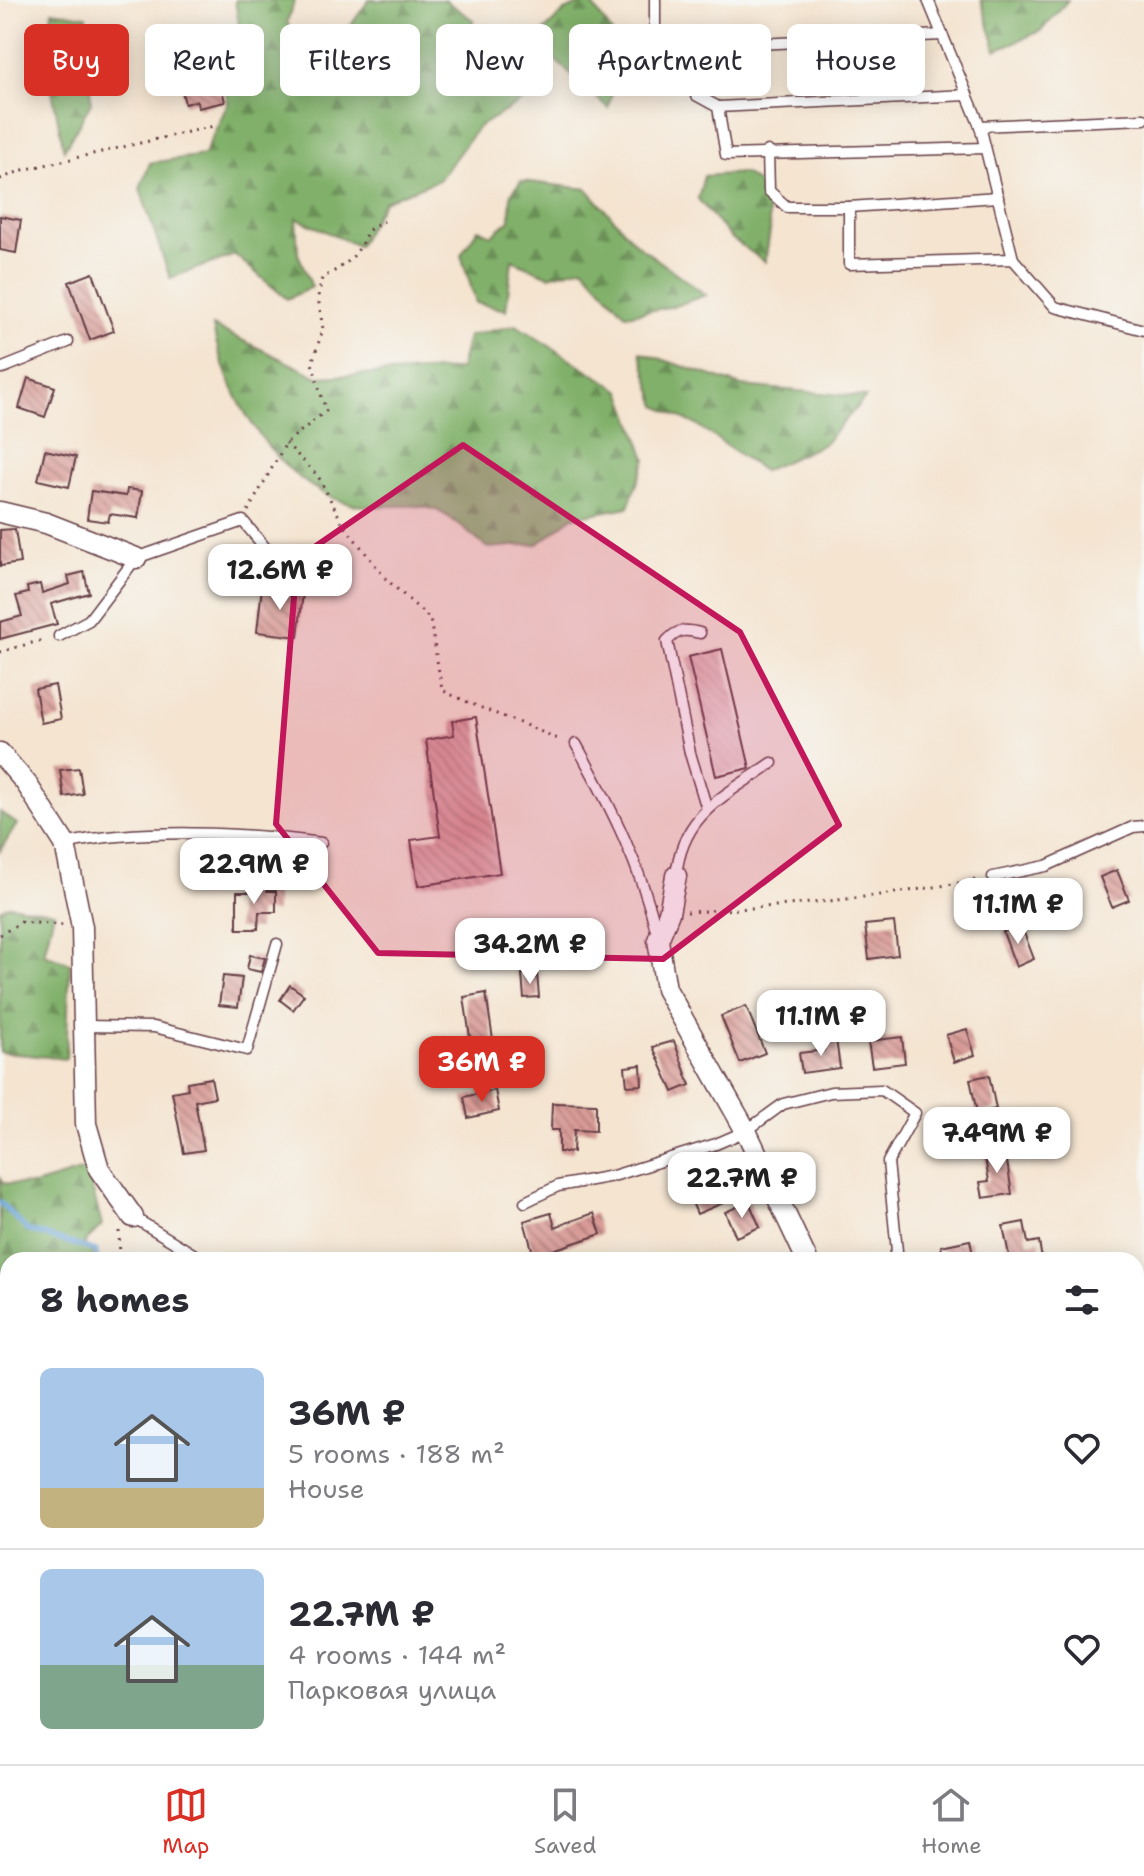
<!DOCTYPE html>
<meta charset="utf-8">
<style>
body{margin:0;font-family:"Shantell Sans",sans-serif;background:#f7f7f7;color:#2b2b33;height:100vh;display:flex;flex-direction:column;font-size:30px;white-space:nowrap}
*{box-sizing:border-box;margin:0}
p{font-size:26px;color:#7c7c81}
.icon{flex:none;width:44px;height:44px;fill:none;stroke:currentColor;stroke-width:2;stroke-linecap:round;stroke-linejoin:round}
.map{position:relative;flex:1;overflow:hidden}
.drawer{position:absolute;left:0px;top:1252px;width:1144px;height:512px;display:flex;flex-direction:column;background:#fff;border-radius:24px 24px 0 0;box-shadow:0 4px 20px #0003}
.drawer>*{flex:none}
.banner{position:absolute;left:24px;top:24px;width:1096px;height:72px;display:flex;gap:16px}
.price{position:absolute;translate:-50% -68px;padding:0 18px;border-radius:16px;background:#fff;color:#222;font-size:26px;line-height:52px;filter:drop-shadow(0 2px 4px #0008)}
.price::after{content:'';position:absolute;left:50%;top:48px;width:24px;height:18px;margin-left:-12px;background:inherit;clip-path:polygon(0 0,100% 0,50% 100%)}
.price.current{background:#d93025;color:#fff}
ul{padding:0;list-style:none}
li{display:flex;align-items:center;gap:24px;height:200px;padding:0 40px}
li+li{border-top:2px solid #e1e1e2}
li span{display:grid;place-items:center;flex:none;width:224px;height:160px;border-radius:12px;color:#555}
li>.icon{margin-inline-start:auto}
span .icon{width:96px;height:96px;fill:#fffc;stroke-width:1}
li b{font-size:34px}
h2{display:flex;justify-content:space-between;align-items:center;height:96px;padding:0 40px;font-size:34px}
.pill{padding:0 28px;border-radius:12px;background:#fff;box-shadow:0 4px 20px #0003;font-size:28px;line-height:72px}
.pill.current{background:#d93025;color:#fff}
.tab-bar{display:flex;justify-content:space-around;align-items:center;height:112px;border-top:2px solid #e1e1e2;background:#fff;font-size:22px;color:#7c7c81}
.tab-bar a{display:grid;justify-items:center;gap:4px}
.tab-bar .current{color:#d93025}
.map>svg:first-child{display:block}
.forest{fill:url(#forest-firs);stroke:#65684a;stroke-width:2}
.lines{fill:none;stroke-linecap:round;stroke-linejoin:round}
.stream{stroke:#69a3d9;stroke-width:5}
.building{fill:url(#building-back-hatch)}
.lane-casing{stroke:#643d44;stroke-width:13}
.street-casing{stroke:#643d44;stroke-width:23}
.path{stroke:#643d44;stroke-width:3;stroke-dasharray:2 6;stroke-linecap:butt}
.lane{stroke:#fff;stroke-width:10}
.street{stroke:#fff;stroke-width:20}
.marked{fill:#c2185b;fill-opacity:0.2;stroke:#c2185b;stroke-width:6;stroke-linejoin:round}
</style>
<div class="map">
<svg width="1144" height="1764" viewBox="0 0 1144 1764">
<defs>
<pattern id="forest-firs" width="22" height="20" patternUnits="userSpaceOnUse" patternTransform="scale(2)"><rect width="22" height="20" fill="#80b069"/><path d="M5 1l3.5 6h-7zM16 11l3.5 6h-7z" fill="#6b8f57"/></pattern>
<pattern id="building-back-hatch" width="6" height="6" patternUnits="userSpaceOnUse" patternTransform="scale(2)"><rect width="6" height="6" fill="#d89a95"/><path d="M-1 5l2 2M0 0l6 6M5-1l2 2" fill="none" stroke="#b17d7a"/></pattern>
</defs>
<rect width="100%" height="100%" fill="#f6f6f2"/>
<filter id="ink" filterUnits="userSpaceOnUse"><feTurbulence type="fractalNoise" baseFrequency=".0125" numOctaves="2"/><feDisplacementMap in="SourceGraphic" scale="16" xChannelSelector="R" yChannelSelector="G"/><feConvolveMatrix kernelMatrix="1 2 1 2 8 2 1 2 1" color-interpolation-filters="sRGB"/></filter>
<filter id="wash" filterUnits="userSpaceOnUse"><feTurbulence type="fractalNoise" baseFrequency=".006" numOctaves="4" result="noise"/><feDisplacementMap in="SourceGraphic" scale="32" xChannelSelector="R" yChannelSelector="G"/><feGaussianBlur stdDeviation="1.8" result="paint"/><feColorMatrix in="noise" values="0 0 0 0 0 0 0 0 0 0 0 0 0 0 0 0 0 1.4 0 .05"/><feComposite in="paint" operator="in"/></filter>
<g filter="url(#wash)">
<rect width="100%" height="100%" fill="#f4e4d0"/>
<!-- forest -->
<g class="forest">
<polygon points="235,0 295,0 287,22 303,51 336,46 369,0 445,0 473,20 475,55 526,99 478,127 439,180 384,201 358,246 296,218 298,254 312,287 287,299 235,255 170,278 140,189 150,163 204,155 228,103 218,52 239,25"/>
<polygon points="589,0 617,40 615,83 608,108 554,59 543,32 565,11"/>
<polygon points="981,0 1068,0 1041,31 996,50"/>
<polygon points="52,11 87,16 91,103 64,150 47,66"/>
<polygon points="743,173 765,188 770,231 765,262 730,237 698,199 704,176"/>
<polygon points="521,181 587,189 636,244 706,295 675,306 626,315 583,267 549,276 512,260 506,310 476,303 461,255 478,229 492,235 510,220 511,194"/>
<path d="M 516,325 L 621,391 L 646,459 L 628,507 L 573,517 L 538,544 L 488,548 C 472,537 451,515 433,509 C 406,501 374,511 347,503 C 277,483 224,394 213,326 L 318,377 L 460,369 L 468,336 Z"/>
<polygon points="640,352 742,386 866,397 824,444 763,471 697,425 657,406"/>
<polygon points="0,812 17,824 0,851"/>
<polygon points="9,905 54,912 44,954 70,963 66,1059 0,1052 0,909"/>
<polygon points="87,1169 102,1225 84,1243 97,1260 8,1260 8,1357 7,1339 0,1336 0,1177 3,1183 34,1185"/>
<polygon points="196,1756 302,1756 330,1764 171,1764"/>
</g>
<g class="lines">
<!-- stream -->
<g class="stream">
<polyline points="0,1202 27,1230 96,1251 97,1260"/>
<polyline points="342,1756 344,1764"/>
<polyline points="495,1756 506,1764"/>
<polyline points="201,1764 216,1764"/>
<polyline points="224,1764 238,1756"/>
<polyline points="379,1764 392,1756"/>
<polyline points="710,1764 734,1763"/>
</g>
</g>
<g id="blocks">
<!-- building -->
<g class="building">
<polygon points="216,64 225,102 198,108 197,101 185,104 178,73"/>
<polygon points="0,216 21,220 16,253 0,250"/>
<polygon points="93,273 114,331 90,340 69,282"/>
<polygon points="28,378 55,387 45,417 19,408"/>
<polygon points="45,450 76,457 69,487 38,480"/>
<polygon points="127,489 142,491 138,518 110,514 108,522 87,519 91,491 126,496"/>
<polygon points="15,529 20,563 0,566 0,530"/>
<polygon points="84,572 89,593 51,604 57,624 0,639 0,622 22,616 16,596 28,593 27,587 40,584 42,593 70,584 68,576"/>
<polygon points="262,587 303,592 298,637 257,632"/>
<polygon points="722,649 750,768 716,776 688,657"/>
<polygon points="55,685 61,719 41,723 35,689"/>
<polygon points="476,717 500,873 418,886 411,840 440,836 426,740 454,735 452,721"/>
<polygon points="79,768 83,794 64,797 60,770"/>
<polygon points="1117,870 1129,900 1112,907 1100,877"/>
<polygon points="250,884 267,884 267,891 276,891 276,912 259,912 258,929 237,929 237,892 250,892"/>
<polygon points="894,922 898,955 869,959 865,925"/>
<polygon points="1021,925 1034,959 1016,967 1003,932"/>
<polygon points="250,955 265,958 261,972 247,969"/>
<polygon points="537,973 539,997 524,998 522,974"/>
<polygon points="223,976 242,978 238,1007 219,1005"/>
<polygon points="290,985 304,995 293,1010 280,1000"/>
<polygon points="486,993 493,1040 471,1044 464,997"/>
<polygon points="746,1006 765,1053 740,1063 721,1016"/>
<polygon points="967,1029 975,1055 954,1062 946,1035"/>
<polygon points="902,1037 905,1063 872,1067 868,1041"/>
<polygon points="836,1039 840,1068 802,1073 799,1053 824,1050 823,1040"/>
<polygon points="674,1041 690,1085 673,1092 653,1047"/>
<polygon points="641,1065 642,1085 627,1086 625,1067"/>
<polygon points="989,1075 996,1109 977,1113 970,1079"/>
<polygon points="211,1078 215,1097 195,1101 204,1150 184,1153 172,1092 188,1089 187,1082"/>
<polygon points="495,1090 499,1111 468,1118 464,1097"/>
<polygon points="552,1103 596,1104 596,1131 574,1130 573,1152 559,1152 559,1130 551,1130"/>
<polygon points="1005,1148 1012,1194 983,1198 980,1182 989,1181 984,1152"/>
<polygon points="713,1177 723,1203 697,1214 686,1188"/>
<polygon points="749,1202 760,1227 736,1237 725,1212"/>
<polygon points="551,1213 555,1227 594,1213 601,1234 547,1252 549,1260 535,1260 524,1221"/>
<polygon points="1024,1222 1028,1243 1039,1241 1042,1260 1010,1260 1003,1226"/>
<polygon points="970,1240 974,1260 944,1260 941,1246"/>
</g>
</g>
</g>
<g filter="url(#ink)">
<use href="#blocks" fill-opacity="0" stroke="#643d44" stroke-width="2"/>
<g class="lines">
<!-- lane casing -->
<g class="lane-casing">
<g id="lane">
<polyline points="928,0 980,126 1144,119"/>
<polyline points="942,35 697,47 681,71 696,95 718,107 726,155 985,148"/>
<polyline points="655,41 655,0"/>
<polyline points="718,107 967,95"/>
<polyline points="980,126 1013,259"/>
<polyline points="768,151 769,191 787,207 849,207 849,264 1013,259 1055,307 1144,330"/>
<polyline points="849,207 998,197"/>
<polyline points="3,368 68,342"/>
<path d="M 700,633 C 685,629 678,629 667,641 L 690,753 L 707,809"/>
<polyline points="59,636 89,620 136,558 243,521 267,550 278,575"/>
<path d="M 576,744 C 610,805 641,866 657,934"/>
<path d="M 65,844 C 136,828 248,832 321,843"/>
<path d="M 676,876 C 682,813 725,796 772,763"/>
<polyline points="993,877 1046,866 1133,827 1144,826"/>
<polyline points="84,1026 154,1027 247,1050 277,944"/>
<polyline points="525,1202 558,1186 613,1176 716,1144 746,1131 783,1104 831,1092 882,1090 915,1113 888,1162 897,1251 892,1260"/>
<polyline points="133,1217 203,1260"/>
<polyline points="0,1469 8,1470"/>
<polyline points="900,1764 934,1756"/>
</g>
</g>
<!-- street casing -->
<g class="street-casing">
<g id="street">
<polyline points="0,512 46,523 136,558"/>
<polyline points="0,753 26,783 65,844 82,927 86,1124 99,1169 133,1217"/>
<polyline points="676,876 669,913 658,940 666,989 746,1131 807,1260"/>
<polyline points="1136,1481 1144,1478"/>
<polyline points="1009,1756 1012,1764"/>
</g>
</g>
<!-- path -->
<g class="path">
<polyline points="0,179 23,170 214,126"/>
<path d="M 286,443 L 318,476 L 343,524 L 386,579 L 430,619 L 442,690 C 481,710 522,722 562,741"/>
<path d="M 248,511 L 286,443 L 326,411 L 312,363 L 323,329 L 318,297 L 322,278 C 346,265 358,257 367,231 L 384,221"/>
<polyline points="0,652 46,639"/>
<path d="M 687,912 C 785,907 884,897 981,879"/>
<polyline points="0,935 21,922 63,925"/>
<polyline points="119,1231 120,1260"/>
<polyline points="262,1756 263,1764"/>
<polyline points="353,1764 360,1756"/>
</g>
<!-- lane -->
<use href="#lane" class="lane"/>
<!-- street -->
<use href="#street" class="street"/>
</g>
</g>
<!-- marked area -->
<path class="marked" d="M 463,445 L 740,632 L 839,825 L 663,959 L 378,953 L 276,824 L 297,559 Z"/>
</svg>
<b class="price" style="left:280px;top:612px">12.6M ₽</b>
<b class="price" style="left:254px;top:906px">22.9M ₽</b>
<b class="price" style="left:1018px;top:946px">11.1M ₽</b>
<b class="price" style="left:530px;top:986px">34.2M ₽</b>
<b class="price" style="left:821px;top:1058px">11.1M ₽</b>
<b class="price current" style="left:482px;top:1104px">36M ₽</b>
<b class="price" style="left:997px;top:1175px">7.49M ₽</b>
<b class="price" style="left:742px;top:1220px">22.7M ₽</b>
<div class="banner">
<a class="pill current">Buy</a>
<a class="pill">Rent</a>
<a class="pill">Filters</a>
<a class="pill">New</a>
<a class="pill">Apartment</a>
<a class="pill">House</a>
</div>
<section class="drawer">
<h2>8 homes<svg class="icon" aria-label="filters" viewBox="0 0 24 24"><path d="M4 7h16M4 17h16"/><circle cx="9" cy="7" r="2"/><circle cx="15" cy="17" r="2"/></svg></h2>
<ul>
<li><span style="background:linear-gradient(#a9c7e8 75%,#c2b280 0)"><svg class="icon" aria-label="home" viewBox="0 0 24 24"><path d="M3 11l9-7 9 7M6 9v11h12V9"/></svg></span><div><b>36M ₽</b><p>5 rooms · 188 m²</p><p>House</p></div><svg class="icon" aria-label="heart" viewBox="0 0 24 24"><path d="M12 20l-8-8c-3-5 5-10 8-4 3-6 11-1 8 4z"/></svg></li>
<li><span style="background:linear-gradient(#a9c7e8 60%,#7fa58c 0)"><svg class="icon" aria-label="home" viewBox="0 0 24 24"><path d="M3 11l9-7 9 7M6 9v11h12V9"/></svg></span><div><b>22.7M ₽</b><p>4 rooms · 144 m²</p><p>Парковая улица</p></div><svg class="icon" aria-label="heart" viewBox="0 0 24 24"><path d="M12 20l-8-8c-3-5 5-10 8-4 3-6 11-1 8 4z"/></svg></li>
</ul>
</section>
</div>
<nav class="tab-bar">
<a class="current"><svg class="icon" aria-label="map" viewBox="0 0 24 24"><path d="M3 6l6-2 6 2 6-2v14l-6 2-6-2-6 2zM9 4v14M15 6v14"/></svg>Map</a>
<a><svg class="icon" aria-label="saved" viewBox="0 0 24 24"><path d="M7 4h10v16l-5-4-5 4z"/></svg>Saved</a>
<a><svg class="icon" aria-label="home" viewBox="0 0 24 24"><path d="M3 11l9-7 9 7M6 9v11h12V9"/></svg>Home</a>
</nav>
